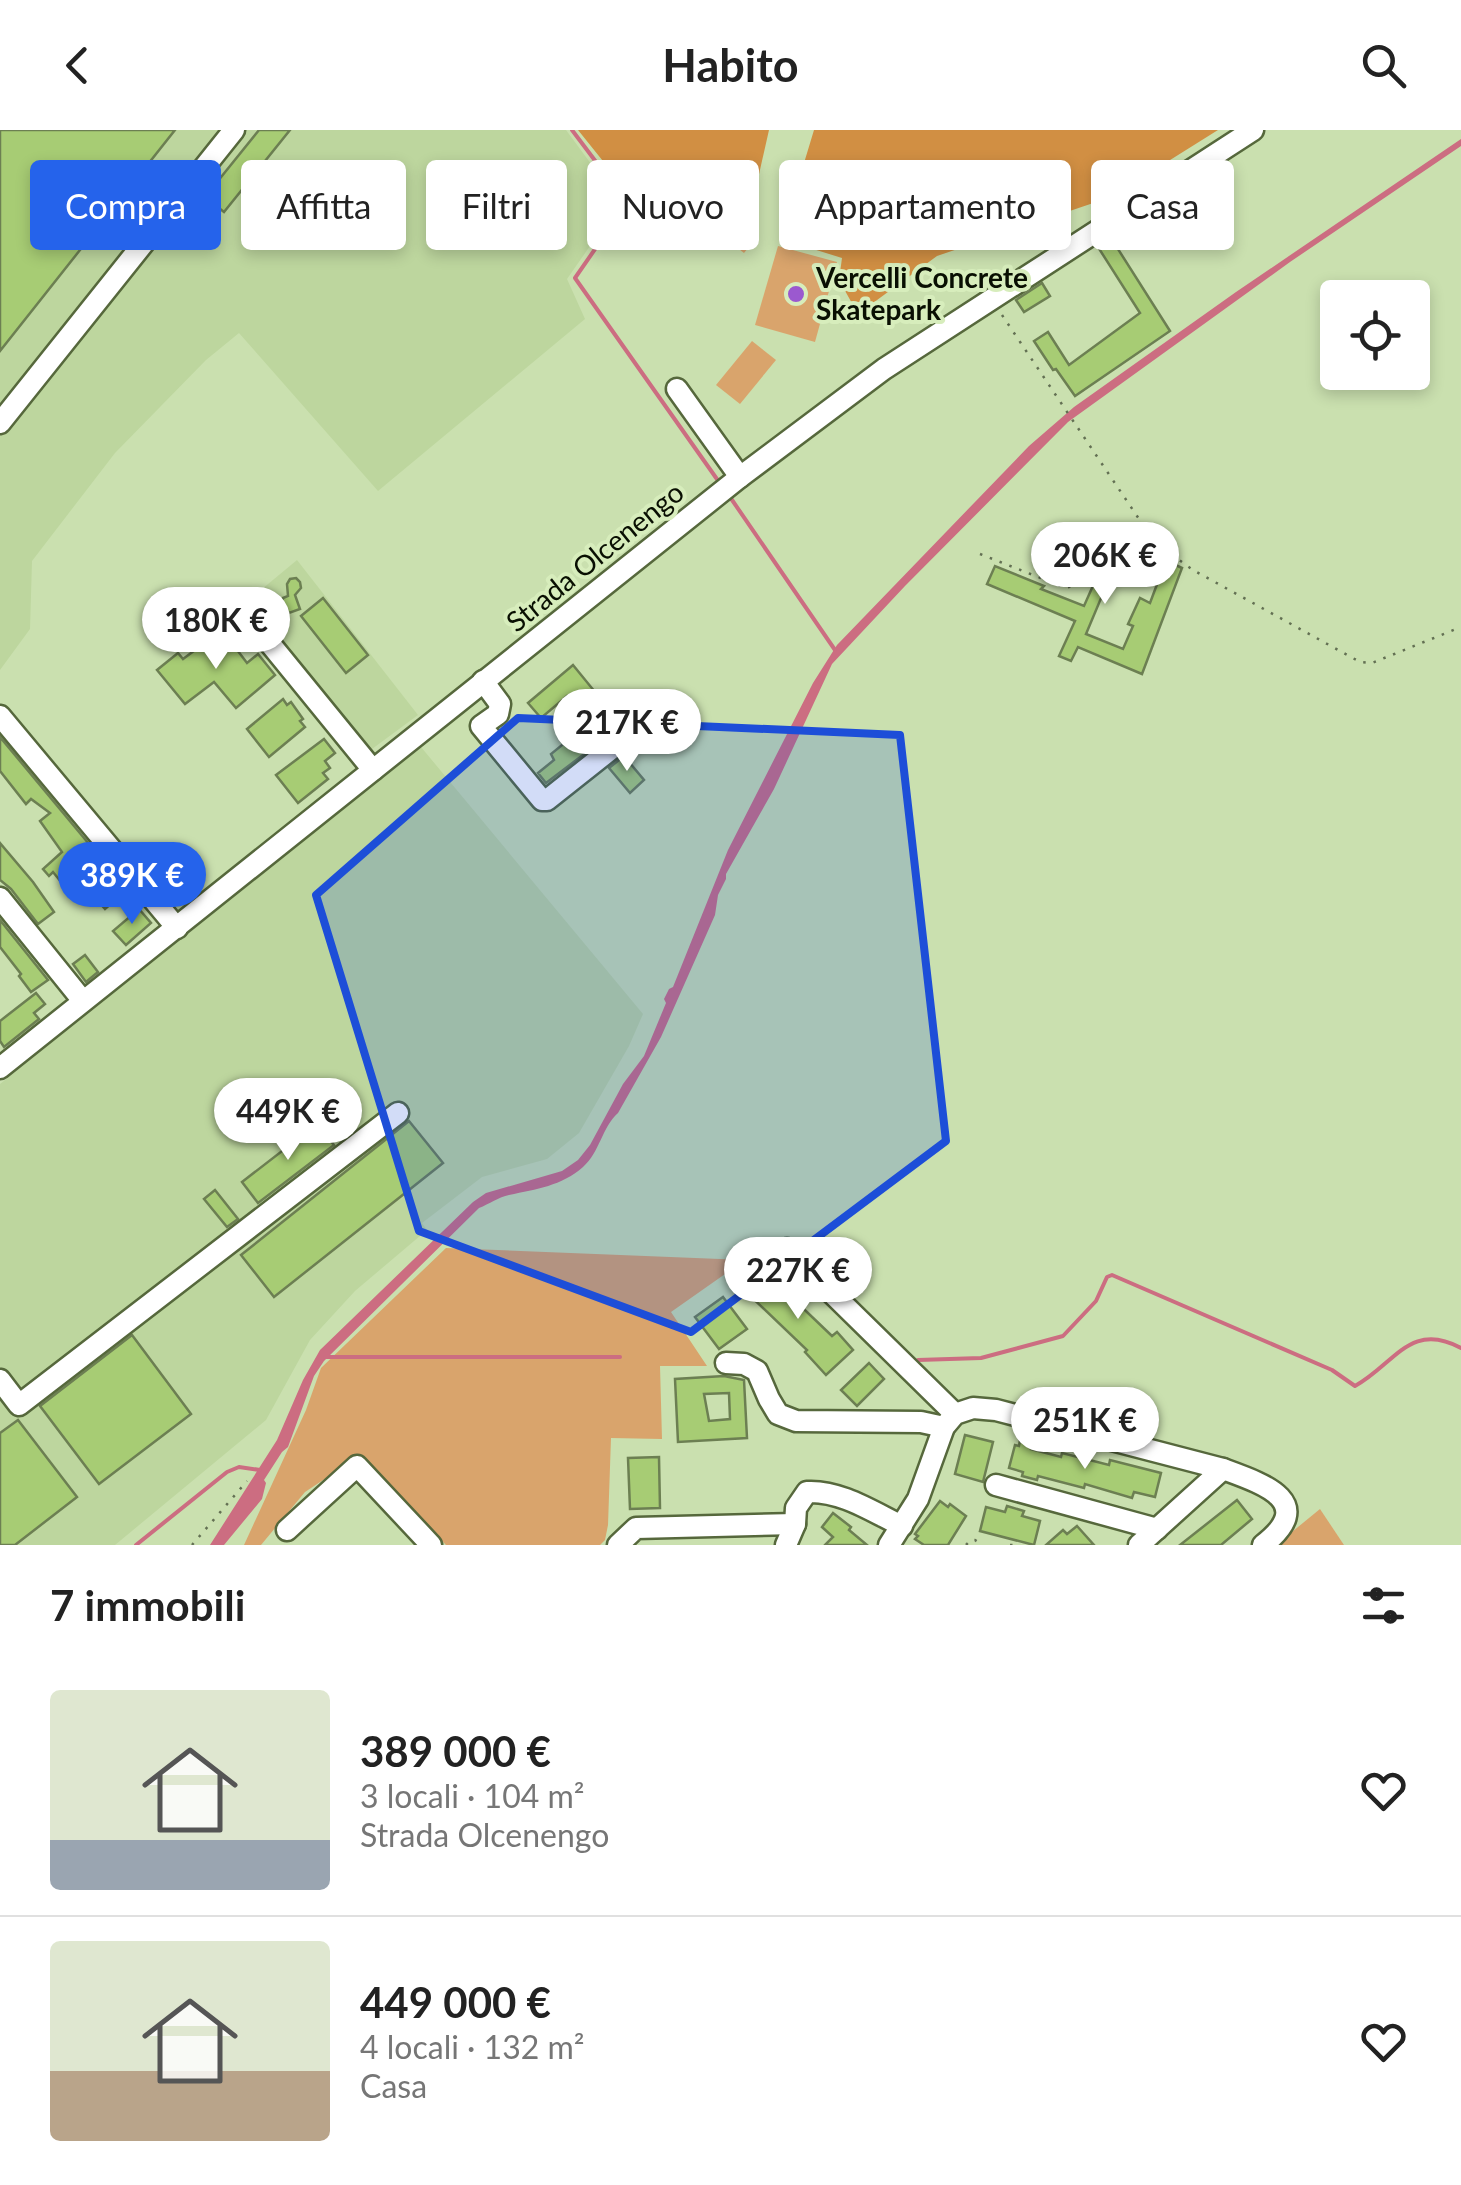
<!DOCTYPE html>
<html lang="it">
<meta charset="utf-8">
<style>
body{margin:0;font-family:Lato,sans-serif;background:#f2f2f2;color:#222;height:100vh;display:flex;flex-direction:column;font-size:38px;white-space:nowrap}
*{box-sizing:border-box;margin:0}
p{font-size:32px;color:#767676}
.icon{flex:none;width:55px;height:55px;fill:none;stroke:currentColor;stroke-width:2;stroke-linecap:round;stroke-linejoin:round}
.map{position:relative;height:1415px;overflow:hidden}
.details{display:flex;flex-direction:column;background:#fff;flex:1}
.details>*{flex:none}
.hud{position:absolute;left:30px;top:30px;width:1402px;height:90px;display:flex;gap:20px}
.buttons{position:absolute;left:1320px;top:150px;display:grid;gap:20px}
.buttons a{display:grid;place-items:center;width:110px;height:110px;border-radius:10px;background:#fff;box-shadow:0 5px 15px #0003;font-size:50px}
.price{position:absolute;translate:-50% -85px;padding:0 22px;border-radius:35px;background:#fff;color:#222;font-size:32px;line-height:65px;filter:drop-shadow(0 2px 5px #0008)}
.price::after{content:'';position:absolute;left:50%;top:60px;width:30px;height:22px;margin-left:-15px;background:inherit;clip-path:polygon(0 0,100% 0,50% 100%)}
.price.active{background:#2563eb;color:#fff}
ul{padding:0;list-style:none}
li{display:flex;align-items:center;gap:30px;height:250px;padding:0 50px}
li+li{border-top:2px solid #e0e0e0}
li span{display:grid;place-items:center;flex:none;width:280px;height:200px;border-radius:10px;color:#555}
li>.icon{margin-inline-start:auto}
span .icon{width:120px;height:120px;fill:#fffc;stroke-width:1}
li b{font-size:42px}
h2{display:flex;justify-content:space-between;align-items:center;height:120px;padding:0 50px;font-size:42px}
.chip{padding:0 35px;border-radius:10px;background:#fff;box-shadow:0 5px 15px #0003;font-size:35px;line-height:90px}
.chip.active{background:#2563eb;color:#fff}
header{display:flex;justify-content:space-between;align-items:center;height:130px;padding:0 50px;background:#fff;font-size:45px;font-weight:700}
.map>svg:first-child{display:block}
.built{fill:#bdd69e}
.green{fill:#d9a46c}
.forest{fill:#d18f43}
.water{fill:#cc6d81}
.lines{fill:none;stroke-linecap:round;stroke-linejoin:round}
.stream{stroke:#cc6d81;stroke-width:4}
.building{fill:#a7cc74;stroke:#6c7f52;stroke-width:2.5;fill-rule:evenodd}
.minor-casing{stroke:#56683c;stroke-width:25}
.path{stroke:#637053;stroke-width:2.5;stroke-dasharray:2.5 8;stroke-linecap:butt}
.minor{stroke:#fff;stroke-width:20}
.marked{fill:#1d4ed8;fill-opacity:0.2;stroke:#1d4ed8;stroke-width:8;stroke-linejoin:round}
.poi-dot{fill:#9b59cf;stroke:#d7edbc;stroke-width:4}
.labels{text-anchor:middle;stroke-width:8;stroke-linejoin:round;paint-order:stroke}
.poi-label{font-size:28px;font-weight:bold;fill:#090f02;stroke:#d7edbc;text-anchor:start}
.street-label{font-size:28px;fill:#090f02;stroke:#d7edbc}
</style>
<header><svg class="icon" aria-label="back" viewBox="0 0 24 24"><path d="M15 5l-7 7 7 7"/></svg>Habito<svg class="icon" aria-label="search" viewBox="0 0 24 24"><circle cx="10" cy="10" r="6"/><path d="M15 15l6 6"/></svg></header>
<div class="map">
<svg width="1461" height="1415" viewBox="0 0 1461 1415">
<rect width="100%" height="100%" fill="#cae0af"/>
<!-- built -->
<g class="built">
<polygon points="0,0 566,0 620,73 567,149 585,189 378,361 239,203 206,230 115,323 32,431 30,499 0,540"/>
<polygon points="297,430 418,585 372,619 249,470"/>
<polygon points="421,617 643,884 629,916 579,1003 547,1029 482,1047 422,1093 427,1100 355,1161 310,1210 266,1290 115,1415 0,1415 0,954"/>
</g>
<!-- green -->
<g class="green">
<polygon points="719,77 757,107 744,123 706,93"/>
<polygon points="778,116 837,132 815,212 755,195"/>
<polygon points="752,211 776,230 740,274 716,255"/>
<polygon points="446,1118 745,1130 671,1182 707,1236 660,1236 662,1309 611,1308 608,1395 605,1410 600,1415 446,1415 361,1325 305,1362 261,1415 244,1415 306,1280 321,1238"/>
<polygon points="1320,1379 1344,1415 1276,1415"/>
</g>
<!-- forest -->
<g class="forest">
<polygon points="578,0 769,0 750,84 716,70 701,82 698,96 664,107"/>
<polygon points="814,0 1218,0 1111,67 937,126 858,184 839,150 842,128 781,109"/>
</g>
<!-- water -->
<path class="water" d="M 1461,9 L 1461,16 L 1290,132 L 1068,292 L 905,456 L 832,534 L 774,659 L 726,744 L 726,749 L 718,765 L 715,785 L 661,907 L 618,983 C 602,997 600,1022 583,1037 C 561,1056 537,1059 509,1065 C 499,1067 489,1074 479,1078 L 324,1231 L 314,1246 L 288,1317 L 282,1322 L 264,1350 L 266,1353 L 262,1369 L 224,1415 L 210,1415 L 277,1310 L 303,1250 L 320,1220 L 473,1072 L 486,1063 L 562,1041 L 578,1030 L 590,1015 L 623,954 L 644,926 L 666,873 L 664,869 L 669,859 L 673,857 L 728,720 L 813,553 L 837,515 L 1029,316 L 1074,277 L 1236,162 Z"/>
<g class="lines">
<!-- stream -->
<g class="stream">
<polyline points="572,0 627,73 575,148 719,352"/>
<polyline points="730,367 835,520"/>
<polyline points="325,1227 620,1227"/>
<path d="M 918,1230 L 981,1228 L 1063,1206 L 1096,1171 L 1107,1147 L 1112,1145 L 1332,1240 L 1355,1256 C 1394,1235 1410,1190 1461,1218"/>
<polyline points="136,1415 227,1342 239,1337 260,1340"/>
</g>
</g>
<!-- building -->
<g class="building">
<polygon points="0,0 175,0 0,221"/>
<polygon points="259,0 290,0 224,82 205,67"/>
<polygon points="1111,108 1170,201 1075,266 1056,239 1053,240 1034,211 1048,202 1069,235 1140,183 1098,117"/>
<polygon points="1042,153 1050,166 1024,182 1016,170"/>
<polygon points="1114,406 1182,438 1142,544 1078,517 1071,531 1059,526 1075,491 987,454 995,436 1044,456 1041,459 1084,476 1096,449 1107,454 1086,504 1123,519 1133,496 1128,494 1140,468 1150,473 1159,449 1106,423"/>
<polygon points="296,448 300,452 301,458 295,465 300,479 289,483 283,480 281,474 283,468 288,466 287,454 290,449"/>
<polygon points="323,468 368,525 346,543 301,486"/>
<polygon points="222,500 247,533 258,524 275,545 236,578 214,552 185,574 157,540 178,523 183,529"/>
<polygon points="573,535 613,584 603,593 612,603 546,653 538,643 554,630 551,624 589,593 567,566 541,588 528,573"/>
<polygon points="283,569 287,575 291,572 303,589 300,591 305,597 269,627 247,599"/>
<polygon points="0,607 89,714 65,733 81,754 70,763 53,742 49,746 43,739 62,722 40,691 50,683 31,669 26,674 0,641"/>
<polygon points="324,609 335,623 325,631 330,638 323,643 328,649 298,673 276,645"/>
<polygon points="624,626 644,650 630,663 609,638"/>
<polygon points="0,713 33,752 54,782 38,794 11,759 0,750"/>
<polygon points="108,748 113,754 118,750 127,760 105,779 91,763"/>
<polygon points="139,779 151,793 126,815 113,801"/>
<polygon points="0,790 48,850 31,862 19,846 21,844 0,817"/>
<polygon points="85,825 98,842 86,852 73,834"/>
<polygon points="36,863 45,874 34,883 39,889 4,917 0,911 0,891"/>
<polygon points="409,991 443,1033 274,1167 241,1125"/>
<polygon points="317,994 334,1015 258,1073 242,1052"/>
<polygon points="215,1060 238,1089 227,1097 204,1069"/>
<polygon points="761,1138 832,1206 837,1202 853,1220 826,1245 805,1222 807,1220 742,1158"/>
<polygon points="723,1167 747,1199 719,1219 695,1187"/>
<polygon points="132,1205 191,1284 99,1354 40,1276"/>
<polygon points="869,1233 884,1249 857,1276 841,1260"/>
<path d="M 724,1246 L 744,1250 L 747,1308 L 678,1312 L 675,1249 ZM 729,1263 L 730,1289 L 709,1291 L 704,1264 Z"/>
<polygon points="18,1290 77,1367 15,1415 0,1415 0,1303"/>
<polygon points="965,1305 993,1312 983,1352 955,1344"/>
<polygon points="1020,1310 1032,1313 1031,1319 1061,1327 1062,1323 1109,1335 1110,1330 1161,1343 1155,1367 1134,1362 1132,1368 1085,1354 1084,1358 1038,1346 1037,1350 1022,1346 1023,1342 1009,1338 1015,1315 1019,1316"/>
<polygon points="659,1327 660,1378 630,1379 628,1328"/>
<polygon points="1237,1370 1252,1389 1221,1415 1180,1415"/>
<polygon points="940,1371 948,1377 950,1374 966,1386 948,1415 924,1415 915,1409 918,1406 915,1404"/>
<polygon points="1007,1376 1024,1381 1022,1386 1040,1391 1034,1415 980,1401 986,1377 1005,1382"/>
<polygon points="833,1383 851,1397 849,1400 867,1415 825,1415 833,1407 822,1397"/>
<polygon points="1077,1396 1094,1415 1046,1415 1063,1400 1067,1404"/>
</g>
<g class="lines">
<!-- minor casing -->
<g class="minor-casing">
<g id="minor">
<polyline points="677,259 740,347"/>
<polyline points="0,293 234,0"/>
<polyline points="245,483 373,640"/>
<polyline points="483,551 500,574 498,584 481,596 542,670 547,670 615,616"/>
<polyline points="0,586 177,798"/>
<polyline points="0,768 83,871"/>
<polyline points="0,938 740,347 884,239 1253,0"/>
<polyline points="787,1119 955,1284"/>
<polyline points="726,1233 744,1234 757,1241 769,1269 778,1284 796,1291 921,1292 944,1297"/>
<polyline points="0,1250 19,1275 398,983"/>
<polyline points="996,1355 1157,1399"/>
<polyline points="287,1400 357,1336 431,1415"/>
<polyline points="618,1415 636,1398 795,1394"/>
<path d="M 786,1415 L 795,1394 L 796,1378 L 807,1362 C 840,1360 873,1382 902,1396"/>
<path d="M 889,1415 L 918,1369 L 944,1297 L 955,1284 L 973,1278 L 996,1280 L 1223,1339 C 1264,1354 1318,1372 1263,1415"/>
<polyline points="1139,1415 1223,1339"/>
</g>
</g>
<!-- path -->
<g class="path">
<polyline points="1002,185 1141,392 1164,419 1193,440 1360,532 1372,533 1461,497"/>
<path d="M 980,424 L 1066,458 L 1072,456 C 1082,433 1090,409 1114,397 L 1162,418"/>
<polyline points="192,1415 247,1351"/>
<polyline points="966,1415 971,1410 975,1410 982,1415"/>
<polyline points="1010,1415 1018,1415"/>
</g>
<!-- minor -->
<use href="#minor" class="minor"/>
</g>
<!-- marked area -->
<path class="marked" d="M 518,588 L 900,605 L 946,1011 L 691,1202 L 419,1101 L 316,765 Z"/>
<!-- markers -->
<circle class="poi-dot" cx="796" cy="164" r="10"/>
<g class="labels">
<!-- poi labels -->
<g class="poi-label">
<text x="816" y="158">Vercelli Concrete<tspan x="816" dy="32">Skatepark</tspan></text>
</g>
<!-- street labels -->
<g class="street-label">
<text transform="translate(595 427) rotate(-39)" y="10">Strada Olcenengo</text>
</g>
</g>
</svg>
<div class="buttons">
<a><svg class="icon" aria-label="locate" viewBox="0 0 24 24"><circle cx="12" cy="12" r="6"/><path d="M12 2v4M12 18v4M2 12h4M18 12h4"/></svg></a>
</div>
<b class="price" style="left:1105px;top:477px">206K €</b>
<b class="price" style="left:216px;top:542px">180K €</b>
<b class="price" style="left:627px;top:644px">217K €</b>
<b class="price active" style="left:132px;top:797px">389K €</b>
<b class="price" style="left:288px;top:1033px">449K €</b>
<b class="price" style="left:798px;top:1192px">227K €</b>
<b class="price" style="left:1085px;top:1342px">251K €</b>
<div class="hud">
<a class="chip active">Compra</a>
<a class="chip">Affitta</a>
<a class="chip">Filtri</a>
<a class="chip">Nuovo</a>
<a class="chip">Appartamento</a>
<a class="chip">Casa</a>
</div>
</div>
<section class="details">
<h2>7 immobili<svg class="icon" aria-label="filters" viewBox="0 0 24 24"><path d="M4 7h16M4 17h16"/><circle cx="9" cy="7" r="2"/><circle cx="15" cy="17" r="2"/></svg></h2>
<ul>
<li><span style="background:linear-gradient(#dfe7d0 75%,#9aa5b1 0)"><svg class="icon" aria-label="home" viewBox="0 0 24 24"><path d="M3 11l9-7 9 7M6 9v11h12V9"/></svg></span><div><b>389 000 €</b><p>3 locali · 104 m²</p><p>Strada Olcenengo</p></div><svg class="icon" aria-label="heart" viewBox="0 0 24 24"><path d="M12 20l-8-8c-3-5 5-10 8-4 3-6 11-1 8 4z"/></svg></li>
<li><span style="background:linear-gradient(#dfe7d0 65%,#b9a48a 0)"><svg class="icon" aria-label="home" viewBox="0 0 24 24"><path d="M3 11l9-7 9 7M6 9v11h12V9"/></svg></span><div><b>449 000 €</b><p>4 locali · 132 m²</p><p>Casa</p></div><svg class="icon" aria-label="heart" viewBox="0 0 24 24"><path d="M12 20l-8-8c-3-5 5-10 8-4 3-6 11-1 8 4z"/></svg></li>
</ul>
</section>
